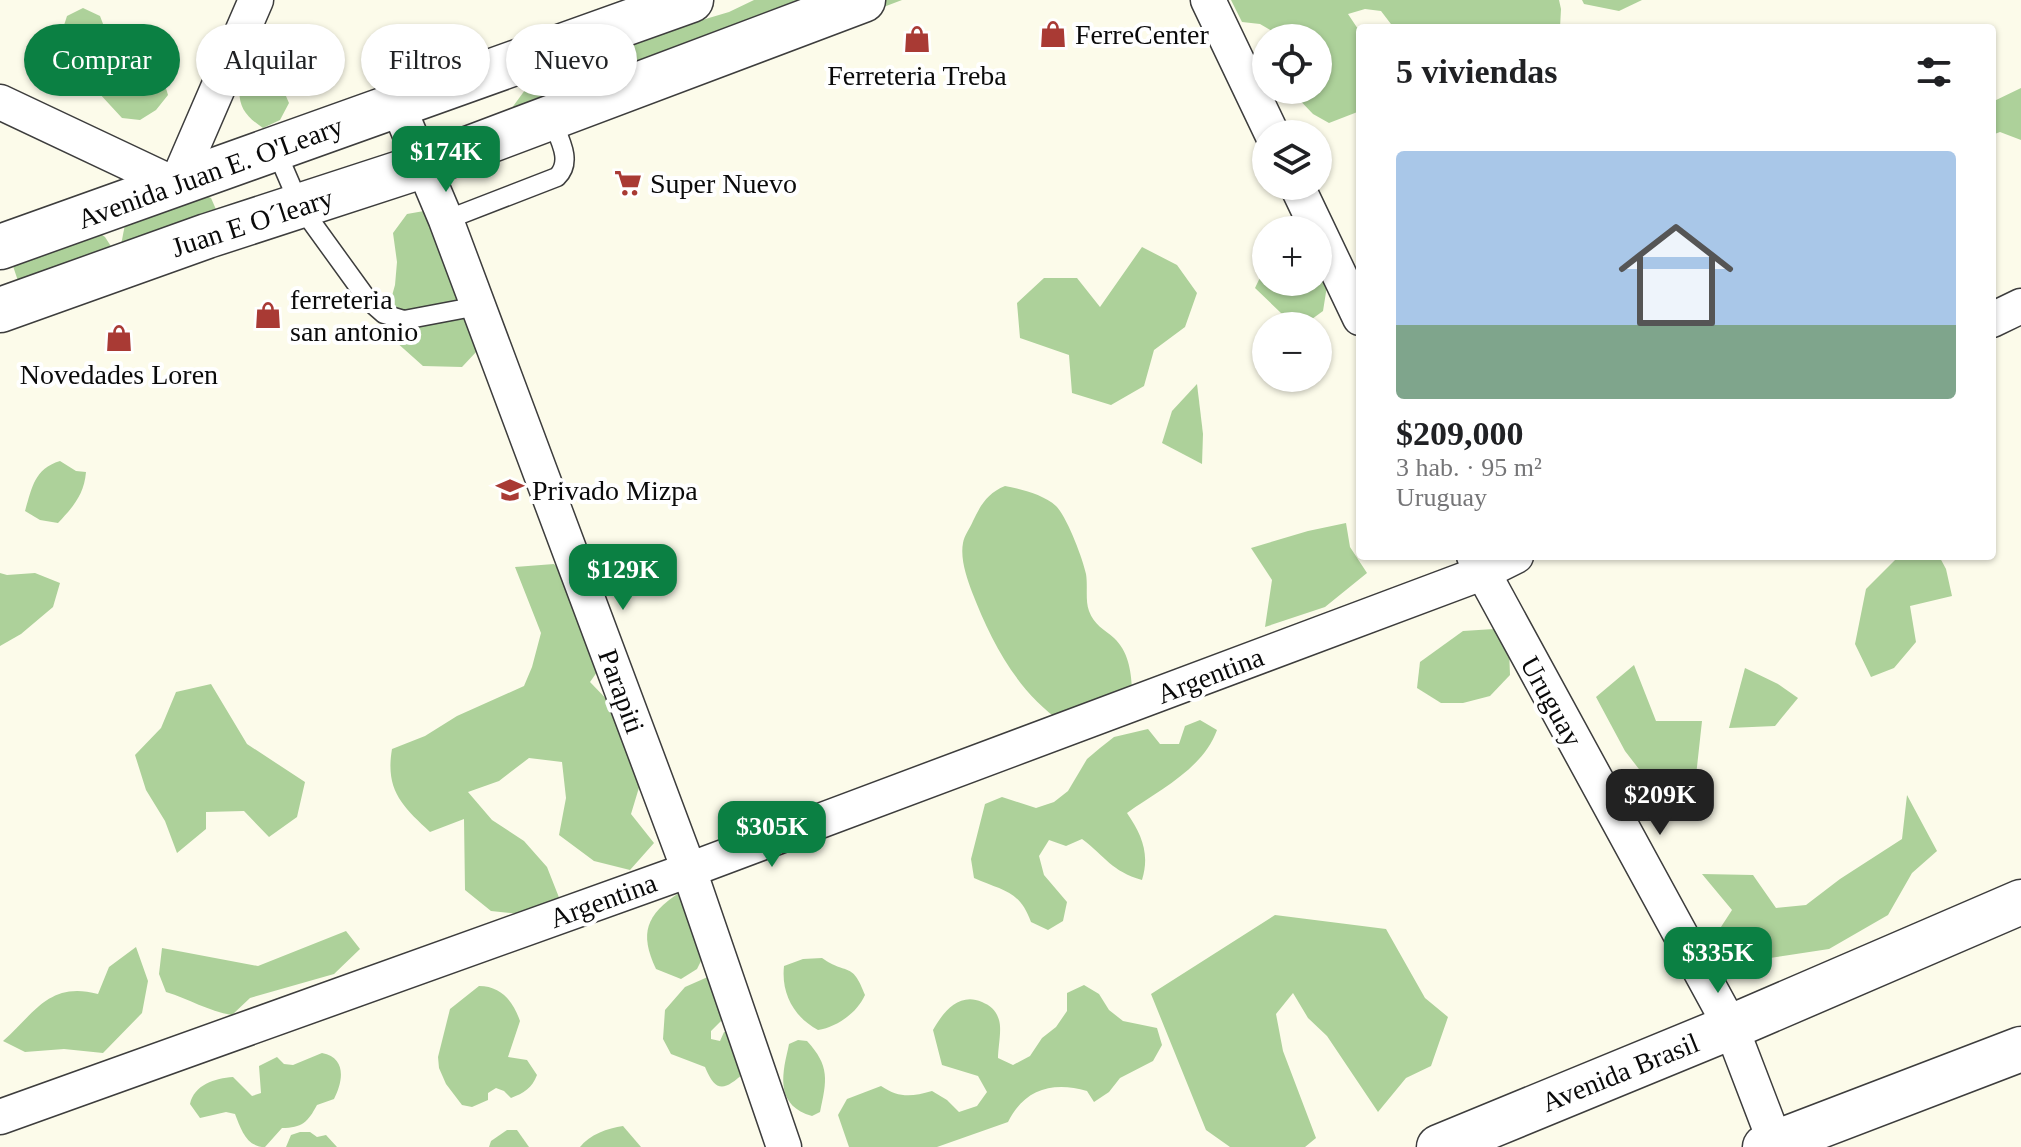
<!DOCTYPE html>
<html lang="es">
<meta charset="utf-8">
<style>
body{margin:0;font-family:"Times New Roman",serif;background:#f2f2f2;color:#202124;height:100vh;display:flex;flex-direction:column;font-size:30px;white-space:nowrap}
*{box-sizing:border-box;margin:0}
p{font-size:26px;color:#757577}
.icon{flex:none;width:44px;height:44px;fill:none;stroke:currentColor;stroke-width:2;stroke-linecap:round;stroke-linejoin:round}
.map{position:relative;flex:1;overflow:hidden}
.panel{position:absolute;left:1356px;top:24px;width:640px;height:536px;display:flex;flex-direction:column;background:#fff;border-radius:8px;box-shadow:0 2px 6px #0004}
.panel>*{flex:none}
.hud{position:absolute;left:24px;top:24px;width:760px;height:72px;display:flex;gap:16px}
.fabs{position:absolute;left:1252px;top:24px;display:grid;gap:16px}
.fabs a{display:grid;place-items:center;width:80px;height:80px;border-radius:50%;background:#fff;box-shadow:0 2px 6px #0004;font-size:40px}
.price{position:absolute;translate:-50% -68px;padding:0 18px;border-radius:16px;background:#0b8043;color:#fff;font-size:26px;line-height:52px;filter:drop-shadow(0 2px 4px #0008)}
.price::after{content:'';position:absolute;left:50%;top:48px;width:24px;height:18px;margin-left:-12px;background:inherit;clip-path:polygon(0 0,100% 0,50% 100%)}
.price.selected{background:#222;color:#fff}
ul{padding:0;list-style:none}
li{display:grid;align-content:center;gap:16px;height:424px;padding:0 40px}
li+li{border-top:2px solid #e0e0e0}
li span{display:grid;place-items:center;height:248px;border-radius:8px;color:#555}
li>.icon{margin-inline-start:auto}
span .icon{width:144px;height:144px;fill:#fffc;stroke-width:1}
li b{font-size:34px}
h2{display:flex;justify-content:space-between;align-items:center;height:96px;padding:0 40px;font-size:34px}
.pill{padding:0 28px;border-radius:36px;background:#fff;box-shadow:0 2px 6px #0004;font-size:28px;line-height:72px}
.pill.selected{background:#0b8043;color:#fff}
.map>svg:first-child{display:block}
.forest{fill:#add19a}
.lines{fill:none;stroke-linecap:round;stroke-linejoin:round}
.service-casing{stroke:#3d3d3d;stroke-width:21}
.minor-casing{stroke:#3d3d3d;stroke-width:37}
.tertiary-casing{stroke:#3d3d3d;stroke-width:47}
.service{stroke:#fff;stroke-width:18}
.minor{stroke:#fff;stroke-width:34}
.tertiary{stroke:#fff;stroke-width:44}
.labels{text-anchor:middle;stroke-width:8;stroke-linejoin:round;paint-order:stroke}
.poi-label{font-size:28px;fill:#0a0a0a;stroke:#fff;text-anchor:start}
.street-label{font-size:28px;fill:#0a0a0a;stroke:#fff}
</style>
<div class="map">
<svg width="2021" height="1147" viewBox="0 0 2021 1147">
<rect width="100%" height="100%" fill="#fcfbea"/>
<!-- forest -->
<g class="forest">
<polygon points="754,0 902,0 844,22 506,116 525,90 556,73 635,40 729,12"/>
<polygon points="1231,0 1559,0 1561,9 1560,28 1394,28 1381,11 1365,9 1348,14 1360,32 1360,111 1329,123 1313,114 1290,90 1318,90 1318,38 1278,38 1277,34 1260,24 1242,22"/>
<polygon points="1582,0 1642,0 1619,11 1584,4"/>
<path d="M 83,8 L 100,16 L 113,50 L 127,63 L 146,65 L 162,75 L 168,95 L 156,110 L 140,120 L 122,118 L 98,92 L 79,95 L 62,89 C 48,54 57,49 67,16 Z"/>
<path d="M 252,69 C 274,73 281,82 289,103 L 280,120 L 263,128 C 244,115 237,105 240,82 L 255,74 Z"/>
<polygon points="2021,88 2021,140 2000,132 1992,135 1992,102"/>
<polygon points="193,190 211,198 218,214 121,245 128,209"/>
<polygon points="424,211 445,214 477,351 462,367 423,366 395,341 388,310 395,285 397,262 393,233 407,214"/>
<polygon points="91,227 105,237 114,251 18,281 12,263"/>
<polygon points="1142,247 1177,265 1197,293 1185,327 1154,350 1144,386 1111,405 1072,393 1069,355 1020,338 1017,303 1044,278 1077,278 1100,307"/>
<polygon points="1266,265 1266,282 1318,282 1318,266 1327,286 1323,311 1312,319 1281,313 1255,288"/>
<polygon points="1197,384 1203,434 1202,464 1162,443 1172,411"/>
<path d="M 60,461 L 76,471 L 86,472 C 84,495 73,507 58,523 L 40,520 L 25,511 C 32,488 34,469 60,461 Z"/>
<path d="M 1005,486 C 1021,489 1044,495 1056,506 C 1067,517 1083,559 1086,574 C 1088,586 1085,600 1089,611 C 1094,625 1104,629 1114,638 C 1128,651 1131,670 1132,689 L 1062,722 C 1017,692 991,641 972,592 C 967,578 960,559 963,543 C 964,536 970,528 973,521 C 981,504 988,493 1005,486 Z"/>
<polygon points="1346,523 1350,547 1367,573 1325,607 1265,627 1272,580 1251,548 1308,531"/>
<polygon points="1899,556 1939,556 1946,569 1952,596 1910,606 1916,642 1894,668 1871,677 1855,644 1866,589"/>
<path d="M 554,564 L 579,590 L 612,651 L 590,682 L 615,708 L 647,724 L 665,756 L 641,781 L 631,814 L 654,843 L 630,870 L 594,861 L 559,835 L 566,798 L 562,762 L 529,758 L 499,781 L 468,792 L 492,820 L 524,841 L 547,867 L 560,900 L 530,915 L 491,911 L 465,890 L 464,819 L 430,832 C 402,806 385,790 392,749 L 425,736 L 457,716 L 524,686 L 532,667 L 541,633 L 515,567 Z"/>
<polygon points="0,573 7,575 35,573 60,583 53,607 21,634 0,646"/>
<polygon points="1494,629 1509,648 1510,675 1490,696 1463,703 1441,703 1417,688 1420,662 1463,631"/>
<polygon points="1634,665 1656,721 1702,721 1695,785 1659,795 1625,751 1596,697"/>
<polygon points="1745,668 1778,684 1798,698 1775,726 1729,728"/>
<polygon points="211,684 247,744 305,782 297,817 269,837 244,811 206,812 206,829 177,853 165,821 146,790 135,755 161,728 176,692"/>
<path d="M 1200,720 L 1217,730 C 1203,769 1159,790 1127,813 C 1142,835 1150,854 1142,880 C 1111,871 1106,857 1082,839 L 1066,846 L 1049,840 L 1039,856 L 1044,875 L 1067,902 L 1063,921 L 1048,930 L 1031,922 C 1019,889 1002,891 974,878 L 971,859 L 985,804 L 1002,797 L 1036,808 L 1054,802 L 1068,791 L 1087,759 L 1100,748 L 1114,737 L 1148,729 L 1160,744 L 1179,744 L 1185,726 Z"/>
<polygon points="1907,795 1937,851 1912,873 1888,915 1829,949 1730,964 1719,930 1732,910 1702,874 1753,875 1776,908 1806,905 1840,879 1902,839"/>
<path d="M 679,893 L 705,953 L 697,969 L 681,979 L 656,969 C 639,933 646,915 679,893 Z"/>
<polygon points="1275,915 1386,929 1425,998 1448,1017 1431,1066 1406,1078 1378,1112 1327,1036 1308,1018 1293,993 1276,1014 1283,1051 1316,1138 1305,1147 1230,1147 1206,1130 1151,994"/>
<path d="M 346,931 L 360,949 L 334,974 L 250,998 L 232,1015 C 208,1011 189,999 166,992 L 159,974 L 162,948 L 258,966 Z"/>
<path d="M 136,947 L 148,981 L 142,1013 L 103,1053 L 64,1049 L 25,1052 L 3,1041 C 35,1013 49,981 98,994 L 109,967 Z"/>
<path d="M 822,958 C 847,976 852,960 865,995 C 857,1013 837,1027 818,1030 C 794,1017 781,994 784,966 L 803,959 Z"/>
<path d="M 710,976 L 724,1018 L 711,1031 L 711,1039 L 720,1041 L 724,1032 L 734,1031 L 744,1073 C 725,1090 716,1094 705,1067 L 671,1054 L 663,1039 L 665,1010 L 685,987 Z"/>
<path d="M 1084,985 L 1099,994 L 1109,1010 L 1123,1021 L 1157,1028 L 1162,1045 L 1153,1061 L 1120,1078 L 1109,1092 L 1094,1102 L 1087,1091 C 1053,1081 1024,1089 1008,1122 L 937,1147 L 849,1147 L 838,1115 L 847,1099 L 881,1086 C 899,1098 911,1097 932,1091 L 947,1100 L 959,1112 L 977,1106 L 987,1092 L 978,1076 L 942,1065 L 933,1030 C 943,1012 959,992 982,1002 C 991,1006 996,1010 999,1020 C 1002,1030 998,1047 998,1058 L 1013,1065 L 1030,1056 L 1042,1038 L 1056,1027 L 1067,1011 L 1067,993 Z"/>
<path d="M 479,986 C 501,986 513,1001 520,1021 L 508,1057 L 527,1060 L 537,1075 C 532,1088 524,1093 511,1098 L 504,1091 L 496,1088 L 488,1093 L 488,1100 L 472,1107 L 462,1105 L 446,1084 L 439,1068 L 438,1057 L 450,1009 Z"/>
<path d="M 798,1040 L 807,1041 C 830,1066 827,1080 820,1112 L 812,1116 C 777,1106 781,1078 788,1049 L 789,1044 Z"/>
<path d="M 322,1053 C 347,1058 343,1081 334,1099 L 317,1105 C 308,1122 302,1128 282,1128 L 265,1147 C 246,1147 241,1129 235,1114 L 226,1112 L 200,1118 L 190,1104 C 194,1085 215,1078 233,1077 L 252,1096 L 261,1093 L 259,1066 L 277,1057 L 284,1064 L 293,1065 Z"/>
<path d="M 623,1126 L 641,1147 L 580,1147 C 589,1135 608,1128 623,1126 Z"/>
<polygon points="507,1130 517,1130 529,1147 489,1147 491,1141"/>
<polygon points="300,1132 310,1132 317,1137 326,1135 337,1147 286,1147 291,1135"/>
</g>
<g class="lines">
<!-- service casing -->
<g class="service-casing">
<g id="service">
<polyline points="275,148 300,206 368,300 384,314 404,320 478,306"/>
<path d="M 446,220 L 557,177 C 574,161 558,137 551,118"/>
</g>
</g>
<!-- minor casing -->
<g class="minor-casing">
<g id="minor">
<polyline points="1208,0 1272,134"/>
<polyline points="0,102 176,185 256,0"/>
<polyline points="397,104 446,220 689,870 784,1147"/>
<polyline points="1297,186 1360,318"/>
<polyline points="1992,320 2021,306"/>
<polyline points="1474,556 1731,1027 1777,1147"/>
<polyline points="0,1117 689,870 1482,573 1516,556"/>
</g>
</g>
<!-- tertiary casing -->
<g class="tertiary-casing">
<g id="tertiary">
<polyline points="0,247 691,0"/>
<polyline points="0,310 207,236 425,165 863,0"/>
<polyline points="1439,1147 1731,1027 2021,902"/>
<polyline points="1765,1147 2021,1049"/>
</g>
</g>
<!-- service -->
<use href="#service" class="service"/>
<!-- minor -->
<use href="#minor" class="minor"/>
<!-- tertiary -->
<use href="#tertiary" class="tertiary"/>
</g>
<!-- icons -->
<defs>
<g id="shop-bare" transform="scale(2.16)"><path d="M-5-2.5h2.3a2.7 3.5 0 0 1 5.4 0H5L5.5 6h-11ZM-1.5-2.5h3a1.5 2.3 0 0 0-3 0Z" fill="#a93a34" stroke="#fff" stroke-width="2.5" paint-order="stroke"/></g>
<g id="supermarket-bare" transform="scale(2.16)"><path d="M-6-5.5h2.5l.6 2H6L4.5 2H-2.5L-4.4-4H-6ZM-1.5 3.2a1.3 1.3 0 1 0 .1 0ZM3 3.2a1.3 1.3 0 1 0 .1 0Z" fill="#a93a34" stroke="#fff" stroke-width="2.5" paint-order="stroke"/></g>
<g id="school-bare" transform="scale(2.16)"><path d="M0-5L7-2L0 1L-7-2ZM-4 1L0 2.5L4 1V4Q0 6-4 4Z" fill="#a93a34" stroke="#fff" stroke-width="2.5" paint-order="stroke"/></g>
</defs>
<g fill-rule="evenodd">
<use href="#shop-bare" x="1053" y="34"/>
<use href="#shop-bare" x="917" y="39"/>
<use href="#supermarket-bare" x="628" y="183"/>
<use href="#shop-bare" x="268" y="315"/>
<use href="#shop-bare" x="119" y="338"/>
<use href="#school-bare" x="510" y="490"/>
</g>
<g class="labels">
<!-- poi labels -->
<g class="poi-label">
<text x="1075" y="44">FerreCenter</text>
<text x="917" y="85" text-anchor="middle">Ferreteria Treba</text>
<text x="650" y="193">Super Nuevo</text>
<text x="290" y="309">ferreteria<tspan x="290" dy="32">san antonio</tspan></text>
<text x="119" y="384" text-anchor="middle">Novedades Loren</text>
<text x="532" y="500">Privado Mizpa</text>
</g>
<!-- street labels -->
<g class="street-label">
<text transform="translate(210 172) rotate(-20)" y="10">Avenida Juan E. O'Leary</text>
<text transform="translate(252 222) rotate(-18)" y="10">Juan E O´leary</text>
<text transform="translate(1210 675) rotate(-21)" y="10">Argentina</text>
<text transform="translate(622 691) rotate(70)" y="10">Parapiti</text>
<text transform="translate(1552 701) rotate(61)" y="10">Uruguay</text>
<text transform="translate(603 900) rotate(-20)" y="10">Argentina</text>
<text transform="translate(1620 1072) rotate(-22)" y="10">Avenida Brasil</text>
</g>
</g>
</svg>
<div class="fabs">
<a><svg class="icon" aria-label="locate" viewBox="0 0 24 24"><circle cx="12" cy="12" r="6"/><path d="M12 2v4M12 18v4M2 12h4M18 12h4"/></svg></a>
<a><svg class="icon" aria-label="layers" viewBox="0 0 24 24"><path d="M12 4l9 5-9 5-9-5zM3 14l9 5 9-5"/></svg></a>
<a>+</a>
<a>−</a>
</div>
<b class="price" style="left:446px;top:194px">$174K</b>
<b class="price" style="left:623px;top:612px">$129K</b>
<b class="price selected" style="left:1660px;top:837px">$209K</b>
<b class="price" style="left:772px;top:869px">$305K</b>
<b class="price" style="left:1718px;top:995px">$335K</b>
<div class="hud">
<a class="pill selected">Comprar</a>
<a class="pill">Alquilar</a>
<a class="pill">Filtros</a>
<a class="pill">Nuevo</a>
</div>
<section class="panel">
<h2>5 viviendas<svg class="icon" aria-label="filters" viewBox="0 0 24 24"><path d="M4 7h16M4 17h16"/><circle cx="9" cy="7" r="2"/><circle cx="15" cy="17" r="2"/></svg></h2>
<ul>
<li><span style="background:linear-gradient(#a9c7e8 70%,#7fa58c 0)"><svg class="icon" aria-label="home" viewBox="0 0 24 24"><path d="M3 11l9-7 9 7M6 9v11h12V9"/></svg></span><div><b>$209,000</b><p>3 hab. · 95 m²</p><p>Uruguay</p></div></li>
</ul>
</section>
</div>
